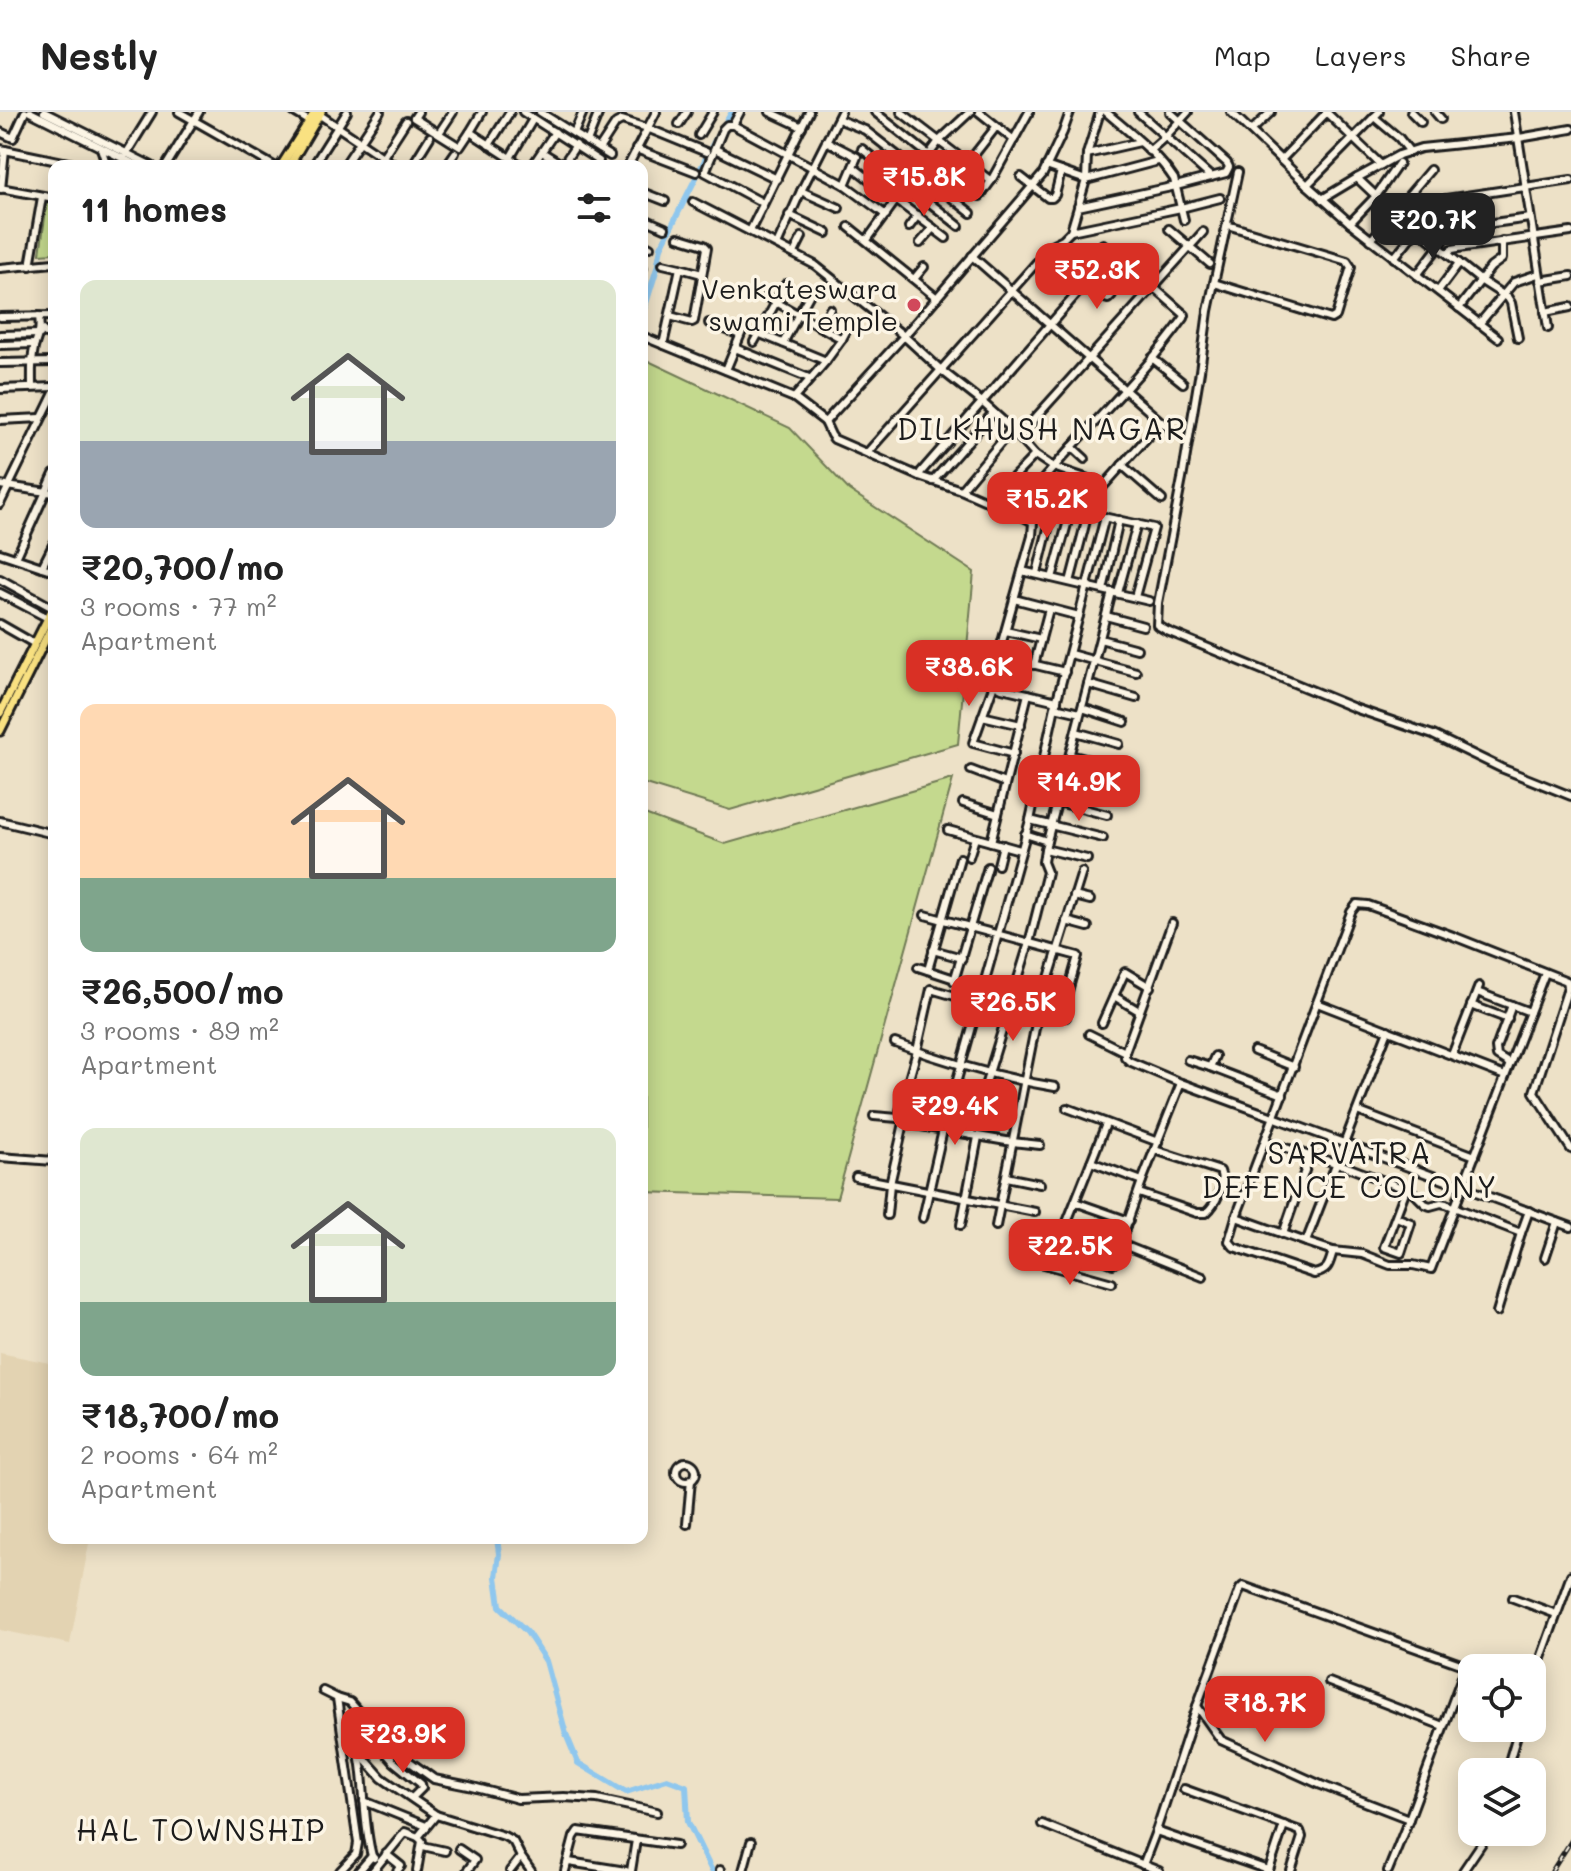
<!DOCTYPE html>
<meta charset="utf-8">
<style>
body{margin:0;font-family:Mali,sans-serif;background:#f6f6f6;color:#222;height:100vh;display:flex;flex-direction:column;font-size:30px;white-space:nowrap}
*{box-sizing:border-box;margin:0}
p{font-size:26px;color:#767676}
.icon{flex:none;width:44px;height:44px;fill:none;stroke:currentColor;stroke-width:2;stroke-linecap:round;stroke-linejoin:round}
.map{position:relative;flex:1;overflow:hidden}
.sheet{position:absolute;left:48px;top:48px;width:600px;height:1384px;display:flex;flex-direction:column;background:#fff;border-radius:16px;box-shadow:0 4px 20px #0003}
.sheet>*{flex:none}
.fabs{position:absolute;left:1458px;top:1542px;display:grid;gap:16px}
.fabs a{display:grid;place-items:center;width:88px;height:88px;border-radius:16px;background:#fff;box-shadow:0 4px 20px #0003;font-size:40px}
.price{position:absolute;translate:-50% -68px;padding:0 18px;border-radius:16px;background:#d93025;color:#fff;font-size:26px;line-height:52px;filter:drop-shadow(0 2px 4px #0008)}
.price::after{content:'';position:absolute;left:50%;top:48px;width:24px;height:18px;margin-left:-12px;background:inherit;clip-path:polygon(0 0,100% 0,50% 100%)}
.price.current{background:#222;color:#fff}
ul{padding:0;list-style:none}
li{display:grid;align-content:center;gap:16px;height:424px;padding:0 32px}
li span{display:grid;place-items:center;height:248px;border-radius:16px;color:#555}
li>.icon{margin-inline-start:auto}
span .icon{width:144px;height:144px;fill:#fffc;stroke-width:1}
li b{font-size:34px}
h2{display:flex;justify-content:space-between;align-items:center;height:96px;padding:0 32px;font-size:34px}
header{display:flex;align-items:center;gap:48px;box-sizing:border-box;height:112px;padding:0 40px;background:#fff;border-bottom:2px solid #e0e0e0}
header strong{font-size:38px}
nav{display:flex;gap:44px;margin-inline-start:auto;font-size:28px}
.map>svg:first-child{display:block}
.built{fill:#e3d3b2}
.green{fill:#c4d98e;stroke:#707a55;stroke-width:2}
.lines{fill:none;stroke-linecap:round;stroke-linejoin:round}
.canal{stroke:#8fc7ee;stroke-width:6}
.minor-casing{stroke:#1c1c1c;stroke-width:12}
.major-casing{stroke:#1c1c1c;stroke-width:13}
.minor{stroke:#fcf5e5;stroke-width:6}
.major{stroke:#f9e181;stroke-width:7}
.rail-casing{stroke:#1c1c1c;stroke-width:5}
.rail{stroke:#fcf5e5;stroke-width:2;stroke-dasharray:6;stroke-linecap:butt}
.poi-dot{fill:#d1495b;stroke:#fcf5e5;stroke-width:3}
.labels{text-anchor:middle;stroke-width:7;stroke-linejoin:round;paint-order:stroke}
.poi-label{font-size:28px;fill:#1c1c1c;stroke:#fcf5e5;text-anchor:end}
.neighbourhood-label{font-size:30px;letter-spacing:2px;fill:#1c1c1c;stroke:#fcf5e5}
</style>
<header>
<strong>Nestly</strong>
<nav><a>Map</a><a>Layers</a><a>Share</a></nav>
</header>
<div class="map">
<svg width="1571" height="1759" viewBox="0 0 1571 1759">
<rect width="100%" height="100%" fill="#ede1c7"/>
<filter id="ink" filterUnits="userSpaceOnUse"><feTurbulence type="fractalNoise" baseFrequency=".0125" numOctaves="2"/><feDisplacementMap in="SourceGraphic" scale="16" xChannelSelector="R" yChannelSelector="G"/><feConvolveMatrix kernelMatrix="1 2 1 2 8 2 1 2 1" color-interpolation-filters="sRGB"/></filter>
<g filter="url(#ink)">
<!-- built -->
<polygon class="built" points="0,1241 54,1252 54,1426 90,1426 70,1532 0,1518"/>
<!-- green -->
<g class="green">
<polygon points="47,90 54,91 54,141 40,142"/>
<polygon points="642,246 790,316 849,378 974,460 958,632 730,698 642,671"/>
<polygon points="953,667 837,1086 642,1080 642,701 725,732"/>
</g>
<g class="lines">
<!-- canal -->
<g class="canal">
<polyline points="642,204 657,156 661,135 716,26 732,0"/>
<polyline points="497,1426 499,1442 496,1465 500,1494 527,1520 546,1549 566,1622 578,1651 626,1680 667,1667 686,1674 688,1710 712,1759"/>
</g>
<!-- minor casing -->
<g class="minor-casing">
<g id="minor">
<polyline points="30,0 138,54"/>
<polyline points="44,0 152,54"/>
<polyline points="179,0 274,54"/>
<polyline points="294,0 309,9"/>
<polyline points="418,0 414,6 460,35 470,20 522,54"/>
<polyline points="523,0 599,49 596,54"/>
<polyline points="540,0 610,44"/>
<polyline points="740,0 733,13 727,13 723,17 705,60 763,91"/>
<polyline points="770,0 802,15"/>
<polyline points="875,0 980,84 991,69 901,0"/>
<polyline points="979,0 1014,28"/>
<path d="M 1106,0 C 1129,20 1157,41 1174,67 L 1184,108"/>
<polyline points="1138,0 1211,65"/>
<polyline points="1231,0 1307,73 1350,111 1498,226"/>
<polyline points="1326,0 1381,53"/>
<polyline points="1411,0 1421,10"/>
<polyline points="1435,0 1441,7"/>
<polyline points="1514,0 1548,216"/>
<polyline points="320,3 396,54"/>
<polyline points="1374,5 1399,26 1410,40"/>
<polyline points="838,7 865,18 971,101"/>
<polyline points="679,12 687,0"/>
<polyline points="733,13 845,73 886,103"/>
<polyline points="1251,19 1271,0"/>
<polyline points="0,20 13,26 25,0"/>
<polyline points="470,20 482,0"/>
<polyline points="439,21 453,0"/>
<polyline points="574,21 583,0"/>
<polyline points="699,23 713,0"/>
<polyline points="826,29 857,45 845,73"/>
<polyline points="587,30 599,0"/>
<polyline points="489,33 510,0"/>
<polyline points="101,36 107,54"/>
<polyline points="0,37 82,54"/>
<polyline points="599,37 616,11 622,8 647,16 706,40"/>
<polyline points="636,37 696,60"/>
<polyline points="715,37 777,67"/>
<polyline points="862,37 959,114"/>
<polyline points="1149,39 1165,25 1188,0"/>
<polyline points="542,40 563,53"/>
<polyline points="126,42 152,0"/>
<polyline points="1087,42 1140,30"/>
<polyline points="974,43 996,15"/>
<polyline points="510,46 533,7"/>
<polyline points="1281,48 1327,0"/>
<polyline points="292,49 302,54"/>
<polyline points="166,54 199,0"/>
<polyline points="313,54 347,0"/>
<polyline points="344,54 380,0"/>
<polyline points="377,54 406,9"/>
<polyline points="412,54 430,25"/>
<polyline points="446,54 455,41"/>
<polyline points="532,54 555,20"/>
<polyline points="562,54 576,33"/>
<polyline points="628,54 656,0"/>
<polyline points="1046,54 1086,68 1158,49"/>
<polyline points="853,55 946,126"/>
<polyline points="1238,60 1208,199 1200,259 1182,367 1158,491 1157,513 1167,519 1357,597 1433,623 1501,656 1571,684"/>
<polyline points="1021,65 1048,86 1052,86 1055,83 1061,59"/>
<polyline points="1357,66 1376,84 1480,168 1508,186 1511,191 1518,226"/>
<polyline points="991,69 1029,0"/>
<polyline points="1307,73 1379,0"/>
<polyline points="0,76 54,86"/>
<polyline points="1,77 5,38"/>
<polyline points="801,79 839,96"/>
<polyline points="642,80 665,89"/>
<polyline points="1322,87 1357,66 1399,43 1421,36 1519,26 1571,17"/>
<polyline points="693,90 815,153 904,224 941,258 982,290 1012,317 1035,343 1053,355 1103,372"/>
<polyline points="1078,95 1176,74 1226,61 1229,55 1227,51 1170,0"/>
<polyline points="789,103 827,121"/>
<polyline points="642,106 665,116"/>
<polyline points="1350,111 1376,84 1399,51"/>
<polyline points="849,115 937,186"/>
<polyline points="909,115 918,103"/>
<polyline points="1169,117 1210,152"/>
<polyline points="750,119 809,0"/>
<polyline points="1071,119 1181,96 1220,86"/>
<polyline points="867,128 939,29 970,0"/>
<polyline points="1371,128 1430,58"/>
<polyline points="642,131 650,135"/>
<polyline points="920,131 933,116"/>
<polyline points="1103,132 1112,142"/>
<polyline points="777,133 801,79 841,0"/>
<polyline points="794,141 802,125"/>
<polyline points="1448,142 1452,137 1458,136 1571,120"/>
<polyline points="972,144 1174,321"/>
<polyline points="1394,146 1435,94 1446,87 1571,68"/>
<polyline points="663,152 680,156"/>
<polyline points="30,154 42,85"/>
<polyline points="0,156 54,151"/>
<polyline points="642,156 643,156"/>
<polyline points="1417,163 1449,121 1456,116 1530,106"/>
<polyline points="914,167 924,155"/>
<polyline points="1540,169 1571,164"/>
<polyline points="1087,170 1105,186 1108,187 1112,183"/>
<polyline points="1214,171 1331,207 1336,204 1351,155 1347,149 1227,113"/>
<polyline points="642,178 642,177"/>
<polyline points="1438,179 1459,151"/>
<polyline points="767,185 842,227 826,249 794,286"/>
<polyline points="1459,196 1491,155 1502,147 1502,129"/>
<polyline points="1545,200 1570,195"/>
<polyline points="670,204 692,210 694,209 707,136 704,133 678,125"/>
<polyline points="0,205 54,204"/>
<polyline points="709,211 740,223"/>
<polyline points="1479,212 1514,170 1538,162"/>
<polyline points="820,215 830,197"/>
<polyline points="41,217 54,228"/>
<polyline points="758,221 826,249"/>
<polyline points="0,223 40,222"/>
<polyline points="642,224 794,286 825,310 904,224 1043,62 1063,20 1070,0"/>
<polyline points="842,227 850,212"/>
<polyline points="754,230 786,172"/>
<polyline points="783,231 811,180"/>
<polyline points="0,233 35,232"/>
<polyline points="663,233 680,156 702,162"/>
<polyline points="735,236 809,266"/>
<polyline points="1152,246 1183,271"/>
<polyline points="0,251 54,250"/>
<polyline points="726,258 743,217"/>
<path d="M 32,275 C 32,262 31,249 34,236 C 38,221 41,221 39,204"/>
<polyline points="0,277 54,275"/>
<polyline points="0,308 41,306"/>
<path d="M 825,310 L 831,323 L 834,327 L 919,364 L 921,360 L 1109,145 L 1112,142 L 1117,143 L 1185,203 L 1184,206 C 1138,270 1079,323 1029,384 L 1071,398 L 1154,416 L 1135,485"/>
<polyline points="1018,325 1203,120"/>
<polyline points="1072,335 1085,347"/>
<polyline points="867,341 1053,132 1063,127 1071,119 1086,68 1087,42 1100,0"/>
<polyline points="1122,353 1162,388"/>
<polyline points="919,364 961,378 993,392 1008,371 1035,343"/>
<polyline points="933,369 993,301"/>
<polyline points="1040,371 1093,386"/>
<polyline points="0,373 54,381"/>
<polyline points="961,378 1012,317"/>
<polyline points="0,392 54,281"/>
<polyline points="993,392 1016,401 1033,410 1032,424 1022,459"/>
<polyline points="1081,399 1161,310"/>
<polyline points="0,441 54,459"/>
<polyline points="16,446 54,362"/>
<polyline points="42,455 54,431"/>
<polyline points="1037,461 1054,393"/>
<polyline points="1052,466 1071,398"/>
<polyline points="0,467 53,496"/>
<polyline points="1070,470 1088,401"/>
<polyline points="1103,478 1119,408"/>
<polyline points="0,481 48,506"/>
<polyline points="1118,481 1137,412"/>
<polyline points="1014,487 1079,504"/>
<polyline points="1106,504 1143,514"/>
<polyline points="0,512 35,532"/>
<polyline points="1006,519 1041,527"/>
<polyline points="1100,527 1137,537"/>
<polyline points="1070,542 1136,560"/>
<polyline points="998,544 1065,560"/>
<polyline points="1034,553 1049,497"/>
<polyline points="994,572 973,631 1014,642"/>
<polyline points="1088,572 1136,586"/>
<polyline points="1057,589 1002,576 994,572 993,562 1022,459 1149,489"/>
<polyline points="1055,595 1080,601"/>
<polyline points="1082,596 1125,610"/>
<polyline points="982,604 1021,613"/>
<polyline points="1076,620 1119,632"/>
<polyline points="1070,643 1116,655"/>
<polyline points="971,658 1005,671"/>
<polyline points="1064,668 1113,681"/>
<polyline points="1058,690 1107,703"/>
<polyline points="963,691 998,702"/>
<polyline points="1030,708 1103,726"/>
<polyline points="0,709 54,722"/>
<polyline points="948,718 1020,738"/>
<polyline points="1025,722 1047,729"/>
<polyline points="991,730 1028,582"/>
<polyline points="1045,737 1087,747"/>
<polyline points="969,745 975,726"/>
<polyline points="998,753 1003,733"/>
<polyline points="1074,784 1090,788"/>
<polyline points="925,803 1078,844 1061,904"/>
<polyline points="1066,809 1088,815"/>
<polyline points="1172,811 1125,940 1125,945 1129,949 1181,971 1571,1115"/>
<polyline points="933,838 962,846"/>
<polyline points="918,855 982,876"/>
<polyline points="928,858 960,746"/>
<polyline points="954,869 988,755"/>
<polyline points="1477,880 1530,900"/>
<polyline points="1317,891 1505,964"/>
<polyline points="1471,893 1508,907"/>
<polyline points="1139,899 1114,884 1125,860 1150,875"/>
<polyline points="1102,911 1114,884"/>
<polyline points="1089,922 1125,940"/>
<path d="M 895,931 C 946,950 1001,966 1055,975"/>
<polyline points="1254,939 1294,955"/>
<polyline points="1452,943 1479,874"/>
<polyline points="1215,944 1210,955 1283,983"/>
<polyline points="1188,948 1210,955"/>
<polyline points="1510,952 1497,944 1496,936 1512,893"/>
<polyline points="1067,996 1158,1030"/>
<polyline points="1357,999 1475,1044"/>
<polyline points="874,1004 898,1006 904,1011 1012,1030 1040,1033"/>
<polyline points="898,1006 917,939 931,877 979,891 1009,894 1066,905"/>
<polyline points="1106,1012 1059,1130 1113,1152 1142,1069 1181,971"/>
<polyline points="970,1023 1029,831 1047,760 1043,750 1045,737 1112,480"/>
<polyline points="1265,1029 1310,1044"/>
<polyline points="0,1045 54,1049"/>
<polyline points="1091,1050 1142,1069"/>
<polyline points="856,1065 1035,1100"/>
<polyline points="1006,1065 1040,1072"/>
<path d="M 1139,1081 L 1197,1101 L 1206,1101 C 1216,1092 1226,1072 1220,1059 L 1155,1038"/>
<polyline points="1075,1090 1129,1109"/>
<polyline points="887,1103 890,1072 904,1011"/>
<polyline points="1236,1105 1306,1130 1388,918"/>
<polyline points="1396,1105 1411,1111 1401,1141 1384,1135 1406,1077"/>
<polyline points="923,1106 943,1018 1030,708 1055,595 1105,405"/>
<polyline points="961,1113 978,1025"/>
<polyline points="996,1114 1038,901 1082,760"/>
<polyline points="1283,1122 1310,1044 1337,1051 1413,1080 1425,1092 1430,1094 1441,1091 1446,1092 1521,1121"/>
<polyline points="1306,1130 1333,1139 1362,1142 1390,1153 1413,1153 1431,1157 1545,861"/>
<polyline points="1121,1132 1203,1165"/>
<path d="M 1333,1139 C 1329,1152 1329,1159 1314,1162 L 1234,1135 L 1229,1129 L 1236,1105 L 1351,800 L 1357,792 L 1368,793 L 1453,824 L 1567,869 L 1568,874 L 1566,882 L 1534,980 L 1571,1037"/>
<polyline points="1545,1146 1557,1110"/>
<polyline points="1037,1150 1112,1171"/>
<polyline points="1497,1200 1521,1121 1529,1099"/>
<circle cx="686" cy="1360" r="10"/>
<polyline points="687,1412 691,1368"/>
<polyline points="1513,1486 1556,1502"/>
<polyline points="1329,1570 1443,1614"/>
<polyline points="1532,1571 1571,1463"/>
<polyline points="323,1579 337,1586 350,1590 370,1613 406,1647 434,1667 469,1674 518,1687 564,1685 597,1687 657,1700"/>
<polyline points="337,1586 358,1731 356,1742 340,1759"/>
<polyline points="1197,1594 1240,1477 1243,1474 1466,1554 1409,1707"/>
<polyline points="359,1640 382,1666 436,1703"/>
<polyline points="1506,1660 1519,1616"/>
<polyline points="1184,1677 1300,1719 1302,1725 1291,1759"/>
<polyline points="364,1689 426,1714"/>
<polyline points="1042,1712 1159,1759"/>
<polyline points="1156,1719 1197,1594 1221,1628 1321,1673 1409,1707 1388,1759"/>
<polyline points="418,1725 436,1703 504,1724 513,1729 521,1745"/>
<polyline points="423,1734 445,1739"/>
<polyline points="459,1737 475,1748 467,1759"/>
<polyline points="386,1742 401,1754 397,1759"/>
<path d="M 372,1744 C 364,1715 365,1683 361,1653 C 359,1638 353,1624 353,1608 L 376,1629 L 394,1650 L 421,1672 L 422,1676 L 412,1686"/>
<polyline points="569,1750 626,1759"/>
<polyline points="1143,1753 1156,1719 1268,1758"/>
<polyline points="1269,1758 1284,1713"/>
<polyline points="359,1759 372,1744 374,1746"/>
<polyline points="373,1759 405,1720 418,1725 422,1729 417,1759"/>
<polyline points="510,1759 521,1745 531,1759"/>
<polyline points="565,1759 574,1725 578,1719 676,1733"/>
<polyline points="631,1759 636,1728"/>
<polyline points="720,1759 720,1758"/>
<polyline points="743,1759 751,1730"/>
<polyline points="1463,1759 1484,1728 1487,1720"/>
</g>
</g>
<!-- major casing -->
<g class="major-casing">
<g id="major">
<polyline points="281,54 315,0"/>
<polyline points="289,54 321,0"/>
<polyline points="0,601 54,494"/>
<polyline points="0,619 54,510"/>
</g>
</g>
<!-- minor -->
<use href="#minor" class="minor"/>
<!-- major -->
<use href="#major" class="major"/>
<!-- rail casing -->
<g class="rail-casing">
<polyline id="rail" points="1552,1759 1571,1729"/>
</g>
<!-- rail -->
<use href="#rail" class="rail"/>
</g>
</g>
<!-- markers -->
<circle class="poi-dot" cx="914" cy="193" r="8"/>
<g class="labels">
<!-- poi labels -->
<g class="poi-label">
<text x="898" y="187">Venkateswara<tspan x="898" dy="32">swami Temple</tspan></text>
</g>
<!-- neighbourhood labels -->
<g class="neighbourhood-label">
<text x="1042" y="328">DILKHUSH NAGAR</text>
<text x="1350" y="1052">SARVATRA<tspan x="1350" dy="34">DEFENCE COLONY</tspan></text>
<text x="201" y="1729">HAL TOWNSHIP</text>
</g>
</g>
</svg>
<div class="fabs">
<a><svg class="icon" aria-label="locate" viewBox="0 0 24 24"><circle cx="12" cy="12" r="6"/><path d="M12 2v4M12 18v4M2 12h4M18 12h4"/></svg></a>
<a><svg class="icon" aria-label="layers" viewBox="0 0 24 24"><path d="M12 4l9 5-9 5-9-5zM3 14l9 5 9-5"/></svg></a>
</div>
<b class="price" style="left:924px;top:106px">₹15.8K</b>
<b class="price current" style="left:1433px;top:149px">₹20.7K</b>
<b class="price" style="left:1097px;top:199px">₹52.3K</b>
<b class="price" style="left:1047px;top:428px">₹15.2K</b>
<b class="price" style="left:969px;top:596px">₹38.6K</b>
<b class="price" style="left:1079px;top:711px">₹14.9K</b>
<b class="price" style="left:1013px;top:931px">₹26.5K</b>
<b class="price" style="left:955px;top:1035px">₹29.4K</b>
<b class="price" style="left:1070px;top:1175px">₹22.5K</b>
<b class="price" style="left:1265px;top:1632px">₹18.7K</b>
<b class="price" style="left:403px;top:1663px">₹23.9K</b>
<section class="sheet">
<h2>11 homes<svg class="icon" aria-label="filters" viewBox="0 0 24 24"><path d="M4 7h16M4 17h16"/><circle cx="9" cy="7" r="2"/><circle cx="15" cy="17" r="2"/></svg></h2>
<ul>
<li><span style="background:linear-gradient(#dfe7d0 65%,#9aa5b1 0)"><svg class="icon" aria-label="home" viewBox="0 0 24 24"><path d="M3 11l9-7 9 7M6 9v11h12V9"/></svg></span><div><b>₹20,700/mo</b><p>3 rooms · 77 m²</p><p>Apartment</p></div></li>
<li><span style="background:linear-gradient(#ffd9b3 70%,#7fa58c 0)"><svg class="icon" aria-label="home" viewBox="0 0 24 24"><path d="M3 11l9-7 9 7M6 9v11h12V9"/></svg></span><div><b>₹26,500/mo</b><p>3 rooms · 89 m²</p><p>Apartment</p></div></li>
<li><span style="background:linear-gradient(#dfe7d0 70%,#7fa58c 0)"><svg class="icon" aria-label="home" viewBox="0 0 24 24"><path d="M3 11l9-7 9 7M6 9v11h12V9"/></svg></span><div><b>₹18,700/mo</b><p>2 rooms · 64 m²</p><p>Apartment</p></div></li>
</ul>
</section>
</div>
